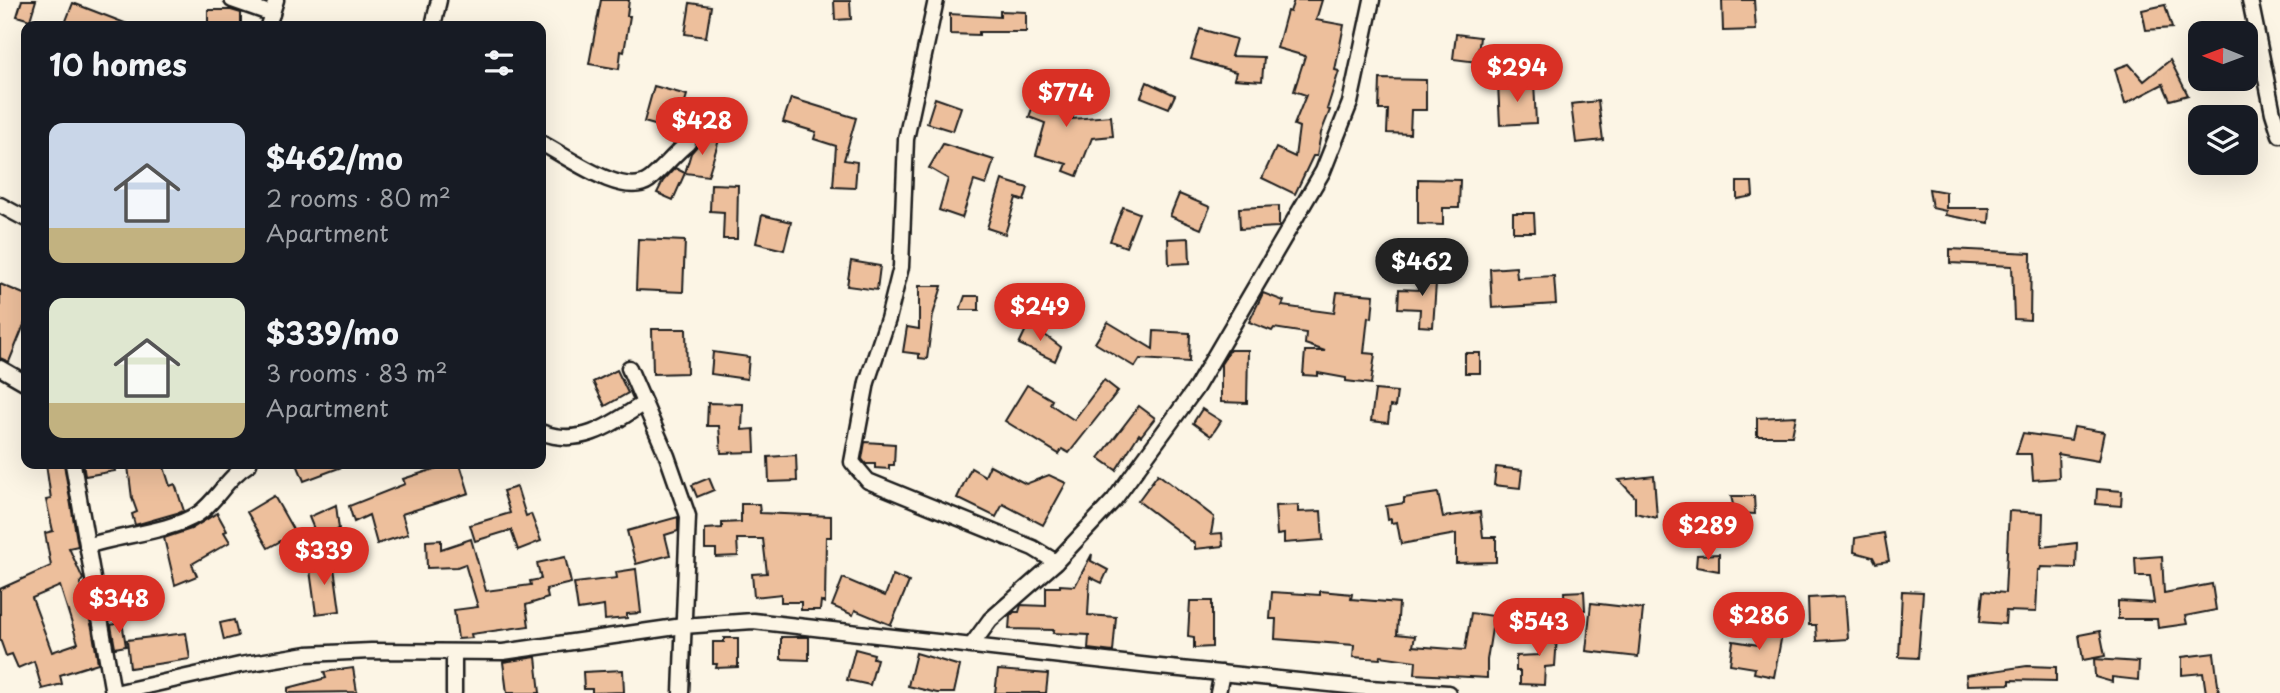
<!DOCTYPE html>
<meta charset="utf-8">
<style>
body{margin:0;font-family:"Playpen Sans",sans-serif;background:#242831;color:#f1f3f6;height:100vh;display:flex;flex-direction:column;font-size:26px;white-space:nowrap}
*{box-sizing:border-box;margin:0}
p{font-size:23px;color:#9ea1a6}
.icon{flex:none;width:38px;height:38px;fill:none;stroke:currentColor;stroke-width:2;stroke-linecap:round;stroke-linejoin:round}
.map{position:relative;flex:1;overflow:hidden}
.sheet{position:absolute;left:21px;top:21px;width:525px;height:448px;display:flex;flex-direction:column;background:#171b24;border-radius:14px;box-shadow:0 7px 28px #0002}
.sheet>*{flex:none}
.needle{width:46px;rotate:271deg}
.fabs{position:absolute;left:2188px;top:21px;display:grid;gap:14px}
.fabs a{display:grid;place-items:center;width:70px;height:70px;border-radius:14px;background:#171b24;box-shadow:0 7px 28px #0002;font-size:35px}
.price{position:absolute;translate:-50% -60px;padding:0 16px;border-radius:24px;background:#d93025;color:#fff;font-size:23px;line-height:46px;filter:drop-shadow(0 2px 4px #0008)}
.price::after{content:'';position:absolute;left:50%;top:42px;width:21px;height:16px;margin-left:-10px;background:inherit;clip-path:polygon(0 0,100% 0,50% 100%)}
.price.current{background:#222;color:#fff}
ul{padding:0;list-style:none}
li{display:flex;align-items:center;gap:21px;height:175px;padding:0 28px}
li span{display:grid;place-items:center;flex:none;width:196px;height:140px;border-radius:14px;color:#555}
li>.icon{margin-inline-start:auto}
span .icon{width:84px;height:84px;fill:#fffc;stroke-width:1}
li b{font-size:30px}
h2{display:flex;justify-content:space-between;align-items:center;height:84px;padding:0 28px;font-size:30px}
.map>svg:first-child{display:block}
.building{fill:#edbf9c;stroke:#1c1c1c;stroke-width:2;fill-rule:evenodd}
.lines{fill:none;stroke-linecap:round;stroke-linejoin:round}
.street-casing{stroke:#1c1c1c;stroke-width:19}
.street{stroke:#fcf5e5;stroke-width:14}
</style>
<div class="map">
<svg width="2280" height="693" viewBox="0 0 2280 693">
<rect width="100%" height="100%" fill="#fcf5e5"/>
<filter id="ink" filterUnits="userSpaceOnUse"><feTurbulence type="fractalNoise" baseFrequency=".0143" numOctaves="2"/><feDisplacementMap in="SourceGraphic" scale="14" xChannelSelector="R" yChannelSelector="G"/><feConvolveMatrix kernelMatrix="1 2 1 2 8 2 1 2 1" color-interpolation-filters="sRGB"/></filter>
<g filter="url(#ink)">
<!-- building -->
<g class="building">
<polygon points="22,0 36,0 30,20 17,16"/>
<polygon points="601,0 629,0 627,16 630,16 624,52 621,51 619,69 589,64"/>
<polygon points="1294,0 1322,0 1316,20 1344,25 1335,70 1339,71 1327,109 1330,110 1321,133 1317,156 1313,156 1295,194 1262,178 1276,148 1295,157 1299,127 1294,125 1306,95 1294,91 1305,56 1277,48 1287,11 1290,12"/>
<polygon points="1722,0 1754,0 1756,30 1723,31"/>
<polygon points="834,1 850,1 851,19 835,20"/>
<polygon points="73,3 130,25 130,26 64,26"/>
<polygon points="690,3 711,6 706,37 685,34"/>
<polygon points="2165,5 2172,28 2146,30 2142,10"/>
<polygon points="208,10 231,10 241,13 241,26 208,26"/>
<polygon points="1000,11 1026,12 1026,32 979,32 979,35 950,34 950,14 1000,17"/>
<polygon points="1200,29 1236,39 1231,56 1264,57 1262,81 1234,79 1236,72 1191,59"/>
<polygon points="1456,34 1480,37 1477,62 1453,59"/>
<polygon points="2170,60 2188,95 2170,100 2163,84 2125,104 2115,69 2129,64 2144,81"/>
<polygon points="1380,79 1426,80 1426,110 1411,110 1410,134 1387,133 1388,110 1379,110"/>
<polygon points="1147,82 1175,95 1169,108 1141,97"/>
<polygon points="1534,82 1536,123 1500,125 1498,84"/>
<polygon points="1041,84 1079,98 1072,119 1111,116 1113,136 1092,138 1077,176 1064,171 1067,164 1036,155 1045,123 1029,117"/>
<polygon points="654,86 687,95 676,131 644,122"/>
<polygon points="791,98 856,118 844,160 857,162 855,188 833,187 836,146 814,139 816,132 783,122"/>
<polygon points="935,98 961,107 953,131 927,123"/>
<polygon points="1598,101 1603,140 1576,143 1571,104"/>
<polygon points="696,139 719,140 708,176 685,173 691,153 697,146"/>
<polygon points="943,144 994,160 986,185 974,181 962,218 939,210 948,179 929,168"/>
<polygon points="675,168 685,173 673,200 657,193 663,181"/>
<polygon points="1418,179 1460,180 1459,208 1443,208 1443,225 1418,224"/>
<polygon points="1002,180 1028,188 1024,201 1016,198 1005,234 987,228"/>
<polygon points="1737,182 1752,182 1753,196 1737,199"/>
<polygon points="711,184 738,185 737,239 723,239 724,212 710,211"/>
<polygon points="1929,189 1946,192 1946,208 1990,208 1989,223 1945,215 1946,211 1932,208"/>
<polygon points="1179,194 1210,207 1201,229 1170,216"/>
<polygon points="1279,206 1279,227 1240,229 1239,208"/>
<polygon points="1123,207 1139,213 1126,247 1110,241"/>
<polygon points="1513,213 1534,213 1535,232 1513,232"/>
<polygon points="762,215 791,222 784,250 756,243"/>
<polygon points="1189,238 1190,263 1169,264 1168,239"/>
<polygon points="638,239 685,241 683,292 636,290"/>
<polygon points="1950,249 2031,253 2030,320 2014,319 2012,266 1950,263"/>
<polygon points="851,261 880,266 877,290 847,286"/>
<polygon points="1423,267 1437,268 1433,327 1419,326 1420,309 1398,308 1399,289 1421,290"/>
<polygon points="1516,267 1517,278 1554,276 1556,304 1492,308 1490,269"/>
<polygon points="0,284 26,295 26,320 9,362 0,358"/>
<polygon points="919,286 942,286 933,315 927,359 919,358 919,354 903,352 907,327 919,329"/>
<polygon points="1337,292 1374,295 1372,318 1368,317 1364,353 1375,354 1371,384 1346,381 1346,378 1318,373 1318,376 1303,375 1305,351 1325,351 1305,344 1306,333 1274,328 1272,331 1249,322 1263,293 1284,301 1282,306 1334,313"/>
<polygon points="965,296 979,296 979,310 960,310"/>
<polygon points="1108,322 1153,349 1154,331 1190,333 1189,362 1140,359 1135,367 1095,343"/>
<polygon points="1029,323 1061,347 1055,361 1019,344"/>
<polygon points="652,329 686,329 687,373 653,374"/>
<polygon points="1230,350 1248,350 1247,403 1221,402 1221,364"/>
<polygon points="713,352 749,357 747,379 711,374"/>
<rect x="1465" y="353" width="15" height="20"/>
<polygon points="617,370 628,393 605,406 593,382"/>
<polygon points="1104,380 1118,391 1069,453 1062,449 1059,454 1005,421 1027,385 1052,400 1050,404 1074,420"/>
<polygon points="1375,390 1397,392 1395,407 1390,406 1388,423 1371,421"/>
<polygon points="708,403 743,404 742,430 754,429 755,452 721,453 719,426 707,426"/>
<polygon points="1139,406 1155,418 1141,436 1139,434 1116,470 1099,458"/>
<polygon points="1202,409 1221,421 1211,436 1193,423"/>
<polygon points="1796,416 1792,436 1757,436 1757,418"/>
<polygon points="2074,427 2104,432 2098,461 2058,454 2059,478 2033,480 2031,454 2016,454 2023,433 2071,440"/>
<polygon points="865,442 895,444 894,465 889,465 889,469 875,468 875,464 866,464 862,459"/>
<polygon points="796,455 797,481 769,482 768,457"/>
<path d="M 46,464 L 64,464 L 78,546 L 69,548 L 83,579 L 80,583 L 92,628 L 98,663 L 60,675 L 62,684 L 42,689 L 34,661 L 18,668 L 12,654 L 6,656 L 0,639 L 0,589 L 51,566 L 45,533 L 53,531 L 46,500 L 51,499 ZM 60,586 L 78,643 L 52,652 L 32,598 Z"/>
<polygon points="83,464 114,464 115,471 85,476"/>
<polygon points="138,464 163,464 170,486 175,484 184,511 135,525 132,514 137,512 132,498 128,466"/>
<polygon points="297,464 346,464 347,465 304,481"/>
<polygon points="450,464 460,464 469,493 402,514 408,534 377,544 369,515 354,522 349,506 405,484 403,479"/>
<polygon points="990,465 1026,484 1049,475 1066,483 1043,525 1003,504 996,517 957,498 971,468 985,476"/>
<polygon points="1496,467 1522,470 1520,488 1494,485"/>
<polygon points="1158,474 1214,517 1211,534 1222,533 1223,546 1195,549 1195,544 1138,501"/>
<polygon points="1654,476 1657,518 1635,513 1635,497 1619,480"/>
<polygon points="709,478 714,490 697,497 692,485"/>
<polygon points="517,487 526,516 531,514 541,541 518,550 511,530 475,541 470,525 510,513 503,491"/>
<polygon points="2097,489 2122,491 2121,506 2096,504"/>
<polygon points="1438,493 1443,517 1480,512 1483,537 1496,537 1496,562 1456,563 1456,534 1401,544 1397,522 1391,523 1391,519 1388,520 1386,506 1404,503 1404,498"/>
<polygon points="274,496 295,533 268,548 247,512"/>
<polygon points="1731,496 1754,496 1755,514 1735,513"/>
<polygon points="741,504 759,504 760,513 831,516 831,537 826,537 825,603 821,601 820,610 801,610 801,602 781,602 781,594 754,597 752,574 767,573 763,539 737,539 738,556 716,557 716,549 705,549 705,529 722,528 722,523 741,522"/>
<polygon points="336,505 339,529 318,539 309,517"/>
<polygon points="1298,505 1298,512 1321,511 1323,540 1284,543 1284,534 1277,535 1275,506"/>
<polygon points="2009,511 2043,513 2042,547 2077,543 2076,568 2041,567 2040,570 2038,570 2036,612 2006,611 2005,624 1980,622 1983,591 2005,593"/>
<polygon points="217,513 227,531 224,532 230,542 192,564 197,576 175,585 164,538 191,529"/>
<polygon points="678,517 678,531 665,535 670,555 636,564 627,531"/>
<polygon points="1884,533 1889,561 1876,563 1873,557 1854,552 1855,538"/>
<polygon points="471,539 486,591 531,585 530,581 541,579 537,563 565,557 571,583 546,589 548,598 526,605 529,626 471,634 472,638 458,639 454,610 478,607 465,564 457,567 427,568 426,541 441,540 441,549"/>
<polygon points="1092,554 1091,561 1108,570 1102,583 1090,577 1088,615 1116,617 1113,652 1088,649 1089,635 1053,633 1054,630 1009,629 1010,616 1014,612 1019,612 1021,605 1046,606 1046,587 1060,587 1060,585 1075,586"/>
<polygon points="1719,554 1719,571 1696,567 1697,555"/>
<polygon points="2162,556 2164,593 2212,584 2216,610 2185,616 2187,624 2158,628 2157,619 2118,619 2118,601 2154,603 2150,576 2136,576 2135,558"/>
<polygon points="333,560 340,611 316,614 309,563"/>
<polygon points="636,569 641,613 627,614 627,618 605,620 604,606 578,610 574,583 617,578 616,572"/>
<polygon points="893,575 909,582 891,625 855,610 853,615 832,606 843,578 885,596"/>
<polygon points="1320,591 1352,594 1351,599 1399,603 1397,634 1415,636 1413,646 1465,650 1471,613 1494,616 1487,660 1487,678 1415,674 1416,661 1381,656 1380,659 1353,657 1354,645 1275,639 1276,619 1270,619 1272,592 1320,595"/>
<polygon points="1584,591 1585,610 1565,610 1564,592"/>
<polygon points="1902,591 1923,592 1918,658 1899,657"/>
<polygon points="1845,596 1848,639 1817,641 1816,625 1809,625 1808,598"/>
<polygon points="1190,601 1212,601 1212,647 1194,648 1194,637 1188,636"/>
<polygon points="1591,603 1643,609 1638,657 1586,651"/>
<polygon points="234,620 238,636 224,640 220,623"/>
<polygon points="122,622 126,646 115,648 111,625"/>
<polygon points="1558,622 1555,666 1545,667 1544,685 1520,684 1520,671 1516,671 1516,656 1539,655 1540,627"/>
<polygon points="1763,625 1783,629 1774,677 1754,673 1755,668 1730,664 1733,641 1759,645"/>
<polygon points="2100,631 2105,656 2083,660 2079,635"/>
<polygon points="186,633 190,659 130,668 127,640"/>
<polygon points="781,637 809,637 809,660 781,659"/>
<polygon points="724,638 738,638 738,667 716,668 717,664 713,664 713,642 724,642"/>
<polygon points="855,649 874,654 873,658 877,659 870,685 847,680"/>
<polygon points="916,653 960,666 954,693 937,693 908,686"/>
<polygon points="2214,653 2219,693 2206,693 2203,673 2182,675 2182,657"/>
<polygon points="536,657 540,693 507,693 503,662"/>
<polygon points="2094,659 2139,662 2138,680 2112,677 2112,682 2095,677"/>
<polygon points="2027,666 2056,667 2056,681 2010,680 2010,684 1967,685 1966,675"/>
<polygon points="353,668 357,692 288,693 288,688 326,678 324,672"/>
<polygon points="623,670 624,692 592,693 592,689 584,689 583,672"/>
<polygon points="998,670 1048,674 1046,693 995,693"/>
</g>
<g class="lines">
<!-- street casing -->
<g class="street-casing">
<g id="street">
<polyline points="232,0 272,14"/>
<polyline points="936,0 906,139 901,267 888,319 867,382 852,462 868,481 1033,548 1056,562"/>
<polyline points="2250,0 2273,113 2280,135"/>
<polyline points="268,26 276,0"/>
<polyline points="433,26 439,0"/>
<path d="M 541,143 C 565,155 623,199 649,180 C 663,169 674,154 688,143"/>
<polyline points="0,205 26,219"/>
<polyline points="0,368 26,383"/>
<polyline points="629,368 667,456 688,516 681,693"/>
<path d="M 541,432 C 581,448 612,424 644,403"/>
<polyline points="73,464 113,693"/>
<path d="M 87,546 C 119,535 170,532 198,514 C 217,501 226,478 249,464"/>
<polyline points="971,646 990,620 1056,562 1114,500 1196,388 1323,171 1350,103 1372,0"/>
<polyline points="454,654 454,693"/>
<polyline points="115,693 240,665 307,654 371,651 503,652 683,626 753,621 1150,666 1369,688 1448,693"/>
<polyline points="1218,693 1222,673"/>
</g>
</g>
<!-- street -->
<use href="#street" class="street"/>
</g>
</g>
</svg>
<div class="fabs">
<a><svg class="needle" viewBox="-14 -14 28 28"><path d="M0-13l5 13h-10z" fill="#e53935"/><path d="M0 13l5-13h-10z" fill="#9ea1a6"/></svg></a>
<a><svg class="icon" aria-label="layers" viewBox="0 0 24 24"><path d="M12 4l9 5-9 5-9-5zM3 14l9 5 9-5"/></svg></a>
</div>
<b class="price" style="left:1517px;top:104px">$294</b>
<b class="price" style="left:1066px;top:129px">$774</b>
<b class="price" style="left:702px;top:157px">$428</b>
<b class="price current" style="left:1422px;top:298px">$462</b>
<b class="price" style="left:1040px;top:343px">$249</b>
<b class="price" style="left:1708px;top:562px">$289</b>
<b class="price" style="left:324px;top:587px">$339</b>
<b class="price" style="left:119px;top:635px">$348</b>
<b class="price" style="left:1759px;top:652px">$286</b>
<b class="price" style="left:1539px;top:658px">$543</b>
<section class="sheet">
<h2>10 homes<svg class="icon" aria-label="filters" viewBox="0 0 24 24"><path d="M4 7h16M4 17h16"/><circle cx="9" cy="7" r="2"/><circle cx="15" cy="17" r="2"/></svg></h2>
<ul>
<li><span style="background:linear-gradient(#c9d6e8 75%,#c2b280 0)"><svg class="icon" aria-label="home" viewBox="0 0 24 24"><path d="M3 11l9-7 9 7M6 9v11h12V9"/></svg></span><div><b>$462/mo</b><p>2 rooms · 80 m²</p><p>Apartment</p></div></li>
<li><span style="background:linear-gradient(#dfe7d0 75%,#c2b280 0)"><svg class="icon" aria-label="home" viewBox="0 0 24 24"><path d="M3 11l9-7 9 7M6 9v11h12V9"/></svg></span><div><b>$339/mo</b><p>3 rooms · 83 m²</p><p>Apartment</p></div></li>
</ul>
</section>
</div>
